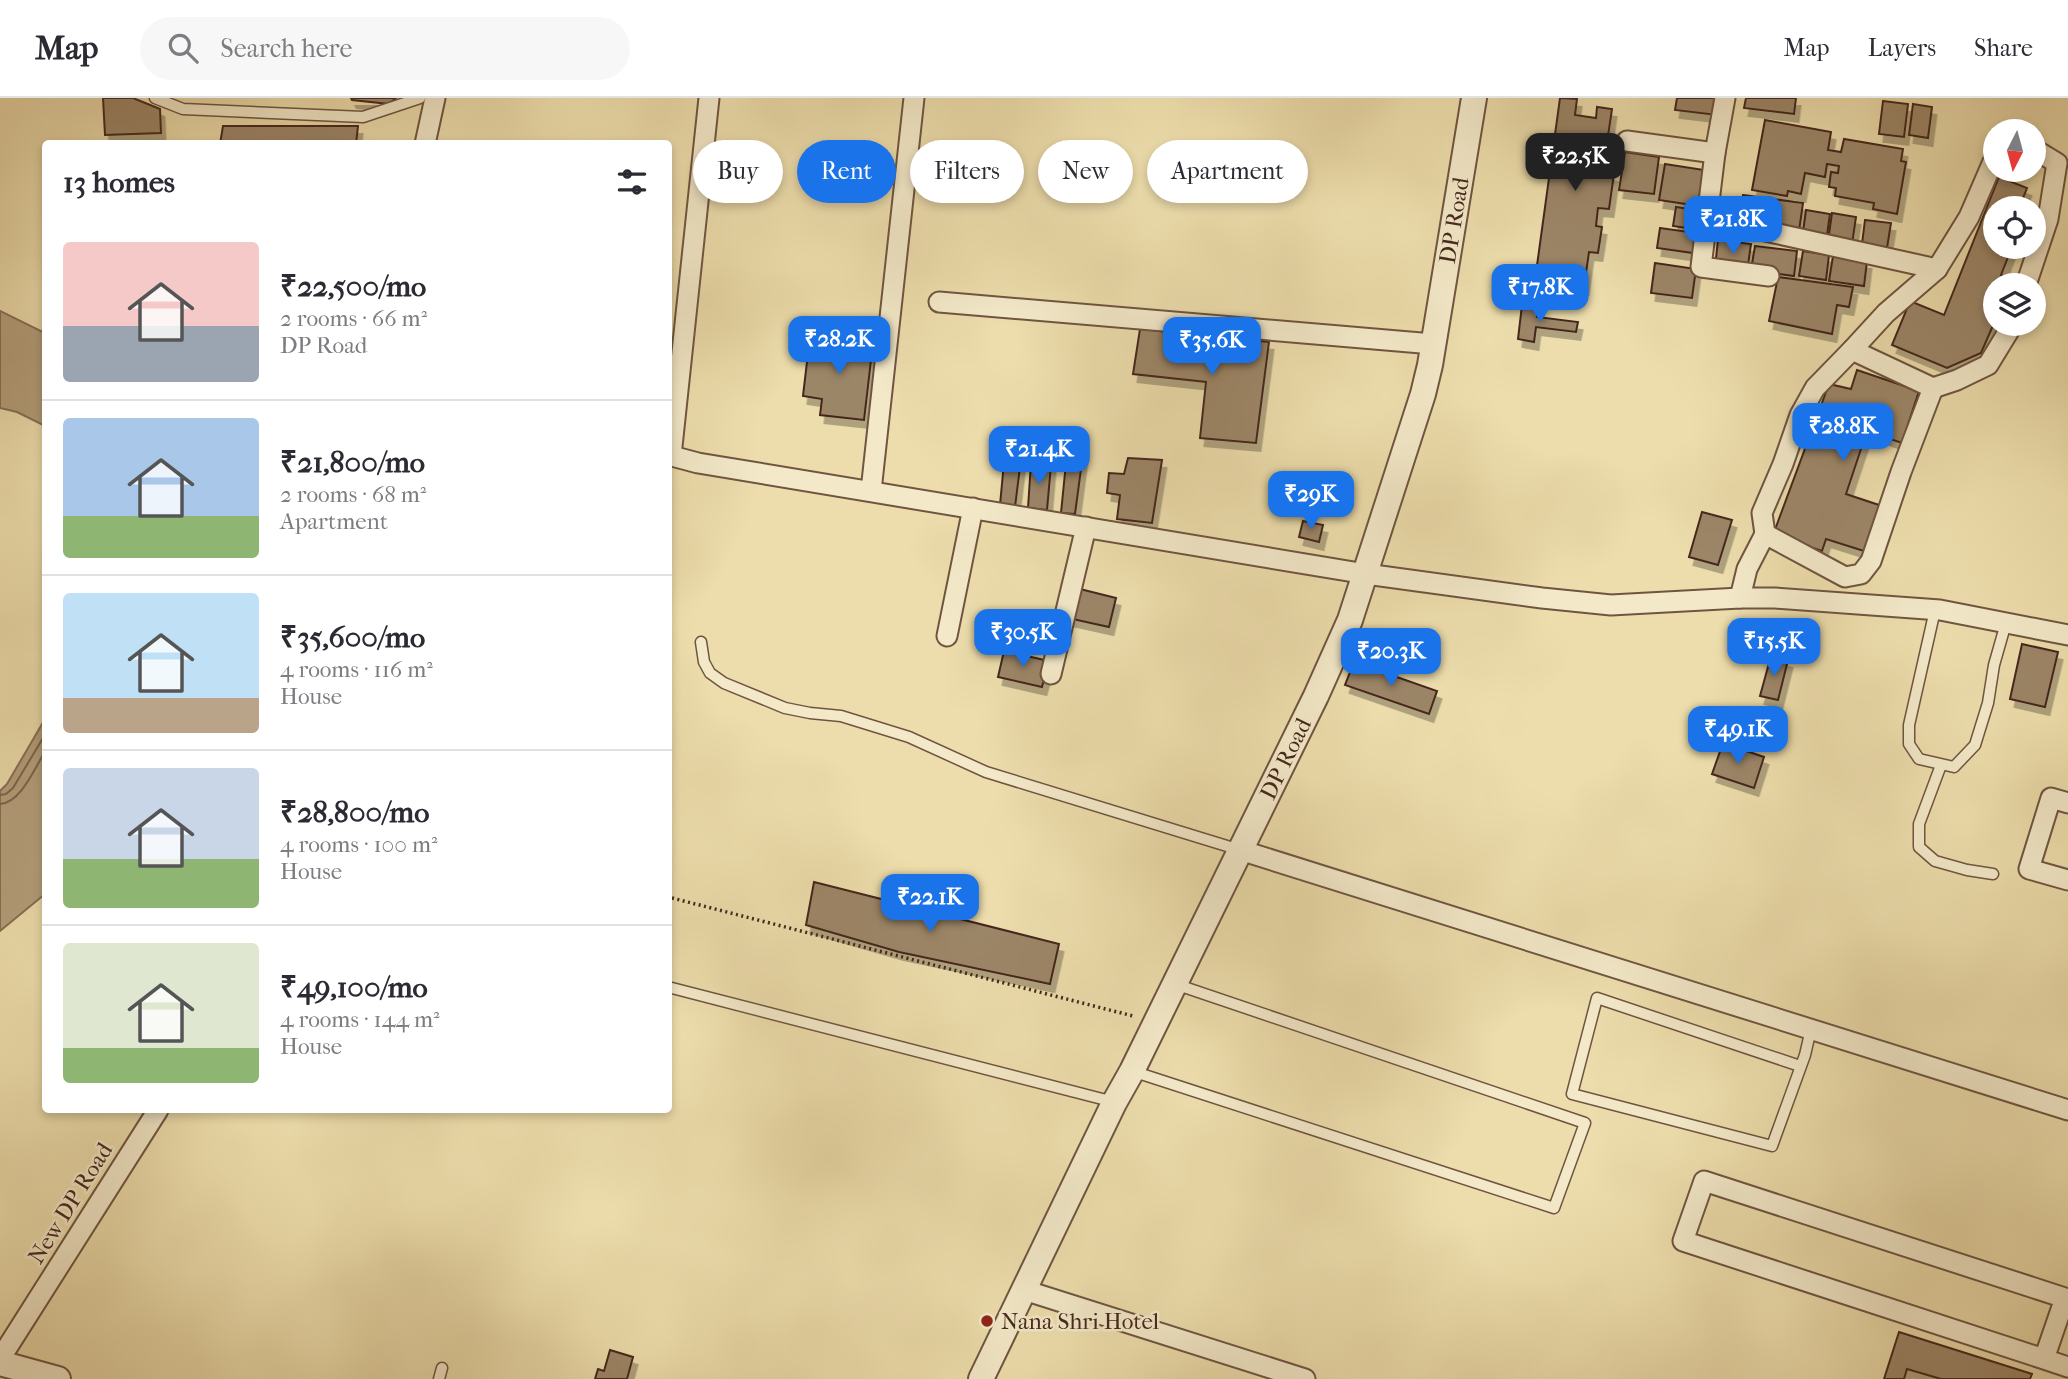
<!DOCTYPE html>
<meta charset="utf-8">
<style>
body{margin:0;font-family:"IM FELL French Canon",serif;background:#f7f7f7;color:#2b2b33;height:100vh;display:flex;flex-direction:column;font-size:26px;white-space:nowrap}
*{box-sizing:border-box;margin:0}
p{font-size:23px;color:#7c7c81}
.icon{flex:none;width:38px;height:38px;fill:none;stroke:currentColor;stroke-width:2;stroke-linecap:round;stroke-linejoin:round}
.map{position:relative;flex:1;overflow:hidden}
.panel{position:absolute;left:42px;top:42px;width:630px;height:973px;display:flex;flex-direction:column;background:#fff;border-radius:7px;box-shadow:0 4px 10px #0003}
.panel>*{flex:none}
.hud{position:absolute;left:693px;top:42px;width:665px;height:63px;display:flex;gap:14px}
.needle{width:46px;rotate:186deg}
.fabs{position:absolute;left:1983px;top:21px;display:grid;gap:14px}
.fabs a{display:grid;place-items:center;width:63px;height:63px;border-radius:50%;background:#fff;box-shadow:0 4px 10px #0003;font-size:35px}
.price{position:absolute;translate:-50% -60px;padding:0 16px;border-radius:14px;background:#1a73e8;color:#fff;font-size:23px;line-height:46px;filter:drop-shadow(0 2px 4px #0008)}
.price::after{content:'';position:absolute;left:50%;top:42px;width:21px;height:16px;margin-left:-10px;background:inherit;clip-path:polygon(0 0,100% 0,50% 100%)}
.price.on{background:#222;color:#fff}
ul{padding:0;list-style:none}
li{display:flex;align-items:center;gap:21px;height:175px;padding:0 21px}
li+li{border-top:2px solid #e1e1e2}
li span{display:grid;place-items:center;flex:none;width:196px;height:140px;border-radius:7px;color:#555}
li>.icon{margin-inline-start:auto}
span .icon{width:84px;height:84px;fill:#fffc;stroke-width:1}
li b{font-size:30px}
h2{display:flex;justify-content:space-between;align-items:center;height:84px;padding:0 21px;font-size:30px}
.pill{padding:0 24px;border-radius:32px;background:#fff;box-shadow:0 4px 10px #0003;font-size:24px;line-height:63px}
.pill.on{background:#1a73e8;color:#fff}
header{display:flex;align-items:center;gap:42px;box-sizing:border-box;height:98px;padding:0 35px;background:#fff;border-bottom:2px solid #e1e1e2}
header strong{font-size:33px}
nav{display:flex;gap:38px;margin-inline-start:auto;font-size:24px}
.search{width:490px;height:63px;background:#f7f7f7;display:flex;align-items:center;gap:18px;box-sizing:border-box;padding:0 24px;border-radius:38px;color:#7c7c81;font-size:26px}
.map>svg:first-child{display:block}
.water{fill:#b49f7b;stroke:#886f55;stroke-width:2}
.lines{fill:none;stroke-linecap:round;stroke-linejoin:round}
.shore{stroke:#7c644c;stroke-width:2}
.building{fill:#9c8667;stroke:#45281d;stroke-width:2;filter:url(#shadow)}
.service-casing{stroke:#6f5541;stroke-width:13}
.minor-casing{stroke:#6f5541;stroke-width:23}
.tertiary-casing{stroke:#6f5541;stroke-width:28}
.path{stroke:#45281d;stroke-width:3.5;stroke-dasharray:2 3.5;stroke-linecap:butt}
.service{stroke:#f3e9c9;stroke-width:10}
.minor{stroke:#f3e9c9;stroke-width:19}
.tertiary{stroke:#f3e9c9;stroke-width:24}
.poi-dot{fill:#8f2418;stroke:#f3e9c9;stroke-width:2.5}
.labels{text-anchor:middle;stroke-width:5;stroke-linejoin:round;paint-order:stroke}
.street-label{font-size:23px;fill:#45281d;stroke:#f3e9c9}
.poi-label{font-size:23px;fill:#45281d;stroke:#f3e9c9;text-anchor:start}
</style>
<header>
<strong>Map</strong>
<div class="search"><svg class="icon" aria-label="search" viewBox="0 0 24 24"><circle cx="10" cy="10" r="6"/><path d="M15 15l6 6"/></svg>Search here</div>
<nav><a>Map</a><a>Layers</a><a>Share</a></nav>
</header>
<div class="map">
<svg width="2068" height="1281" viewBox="0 0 2068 1281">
<defs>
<filter id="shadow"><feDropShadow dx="4.5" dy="8" stdDeviation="0" flood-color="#0004"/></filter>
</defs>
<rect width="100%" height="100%" fill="#edddac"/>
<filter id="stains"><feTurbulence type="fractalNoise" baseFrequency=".00286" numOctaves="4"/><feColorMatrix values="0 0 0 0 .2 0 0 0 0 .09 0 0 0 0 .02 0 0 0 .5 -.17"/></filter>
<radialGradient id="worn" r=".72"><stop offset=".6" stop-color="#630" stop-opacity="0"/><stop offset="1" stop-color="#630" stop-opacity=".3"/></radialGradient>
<!-- water -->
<g class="water">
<polygon points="0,213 45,235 45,328 17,314 0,310"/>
<polygon points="45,621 45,796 0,833 0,693 7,686"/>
</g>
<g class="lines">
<!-- shore -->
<g class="shore">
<polyline points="0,697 6,696 13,690 46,635"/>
<path d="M 0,706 C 21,705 35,669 46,652"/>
</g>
</g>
<!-- building -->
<g class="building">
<polygon points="103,0 133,0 160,11 161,35 105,37"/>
<polygon points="351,0 396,0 389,6 352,2"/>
<polygon points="1560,0 1577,1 1575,17 1596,20 1597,9 1612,11 1608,38 1599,37 1598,46 1614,48 1612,61 1602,60 1600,74 1614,76 1609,111 1598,110 1596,128 1602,129 1598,155 1589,154 1584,189 1568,187 1570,171 1550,168 1548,184 1535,182"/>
<polygon points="1677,0 1720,0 1717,17 1675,12"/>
<polygon points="1746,0 1796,0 1794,16 1744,10"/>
<polygon points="1883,3 1908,6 1904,39 1879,36"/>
<polygon points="1913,6 1932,9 1928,40 1909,37"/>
<polygon points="1765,22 1831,34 1828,52 1841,54 1844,41 1903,51 1901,63 1906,64 1897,116 1873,111 1874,105 1835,98 1836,90 1829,89 1831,74 1838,75 1839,68 1827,66 1825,79 1805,75 1801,96 1788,93 1787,98 1752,92"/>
<polygon points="223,28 358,28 356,46 220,46"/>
<polygon points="1625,54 1659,59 1654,96 1619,92"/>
<polygon points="1665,66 1704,72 1699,108 1659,102"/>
<polygon points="1999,79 2027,90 2019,110 1995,110 1995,149 2012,149 2001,177 2012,182 2010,187 1995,187 1995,223 1981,255 1947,270 1892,247 1910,203 1944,217"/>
<polygon points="1743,97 1803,105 1799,133 1739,125"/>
<polygon points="1676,109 1703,113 1700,132 1673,128"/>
<polygon points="1806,112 1830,116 1827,137 1803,134"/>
<polygon points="1832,115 1856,119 1852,146 1828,143"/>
<polygon points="1865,122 1891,125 1887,150 1862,146"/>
<polygon points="1660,130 1696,135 1693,155 1657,150"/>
<polygon points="1718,142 1751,146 1747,174 1715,169"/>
<polygon points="1755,148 1797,153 1794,178 1751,172"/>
<polygon points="1803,153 1829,157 1826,182 1799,178"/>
<polygon points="1833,158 1867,163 1864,188 1829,183"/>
<polygon points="1655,165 1696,171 1692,200 1651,195"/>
<polygon points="1778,179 1853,189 1849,209 1837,207 1832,236 1769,223"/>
<polygon points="1522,207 1539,209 1537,219 1578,224 1576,234 1536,229 1534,244 1518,241"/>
<polygon points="1140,231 1269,244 1256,345 1200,340 1206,284 1133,276"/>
<polygon points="810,238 873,245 864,322 820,317 822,301 803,298"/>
<polygon points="1857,272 1919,293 1902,345 1867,333 1846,396 1882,408 1867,454 1826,441 1822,453 1773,437 1829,286 1851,291"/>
<polygon points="1006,343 1023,345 1015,409 1000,407"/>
<polygon points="1067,355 1083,356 1075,416 1061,415"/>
<polygon points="1128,360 1162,362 1152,425 1117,421 1120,397 1107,395 1109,375 1124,376"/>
<polygon points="1031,365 1051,367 1047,412 1028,410"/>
<polygon points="1702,414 1732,422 1718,467 1689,459"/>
<polygon points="1303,423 1323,427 1319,444 1299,439"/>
<polygon points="1076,490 1116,500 1109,529 1068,520"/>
<polygon points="2022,546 2058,554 2045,609 2010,601"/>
<polygon points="1004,553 1049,563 1042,589 998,579"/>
<polygon points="1771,558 1788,562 1778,602 1760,598"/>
<polygon points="1354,564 1437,593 1429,616 1345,587"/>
<polygon points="1723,645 1764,659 1754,690 1712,676"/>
<polygon points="814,784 1059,846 1050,886 899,854 806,827"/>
<polygon points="1899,1234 2032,1276 2030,1281 1941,1281 1907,1271 1904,1281 1884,1281"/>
<polygon points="610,1252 633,1259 627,1281 595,1281 598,1271 604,1273"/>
</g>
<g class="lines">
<!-- service casing -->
<g class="service-casing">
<g id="service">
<polyline points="155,0 183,11 363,19 420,0"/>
<polyline points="1935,512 1909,627 1909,646 1919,661 1954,669 1975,647 1988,605 1994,567 2006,525"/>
<polyline points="701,544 704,564 710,575 724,585 785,610 810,615 841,618 909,639 986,674 1240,752"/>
<polyline points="1941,667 1919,726 1919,749 1935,763 1967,772 1993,776"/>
<polyline points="668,889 1114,1004"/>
<polyline points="1800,968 1597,900 1572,996 1772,1048 1805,957 1811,931"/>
<polyline points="1132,973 1554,1110 1585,1025 1175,886"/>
<polyline points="439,1281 442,1270"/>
</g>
</g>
<!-- minor casing -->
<g class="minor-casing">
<g id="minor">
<polyline points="1725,0 1715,55 1701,169 1769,178"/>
<polyline points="1627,43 1715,55"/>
<polyline points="425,46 435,0"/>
<polyline points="1995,59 1969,119 1937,171 1886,215 1852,252 1933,290 1957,282 1988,267 2013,226"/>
<polyline points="1706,120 1937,171"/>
<polyline points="2026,187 2048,121 2057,65 2034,51"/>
<polyline points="939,204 1433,246"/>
<polyline points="1852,252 1815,290 1800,317 1783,366 1762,415 1765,436 1845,479 1861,476 1871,463 1901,374 1933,290"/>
<polyline points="668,357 698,365 1366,476 1542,500 1611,507 1740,500 1775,500 1940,512 2068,537"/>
<polyline points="671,358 709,0"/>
<polyline points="871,393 914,0"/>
<polyline points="1740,500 1747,471 1765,436"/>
<polyline points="947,538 973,410"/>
<polyline points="1051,576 1086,429"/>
<polyline points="2068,705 2051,700 2029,771 2068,782"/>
<polyline points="1240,752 2068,1012"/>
<polyline points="1024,1192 1305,1281"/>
<polyline points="0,1261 158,1012"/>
<polyline points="2044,1261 2065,1200 1704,1083 1683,1143 2044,1261 2068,1269"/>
</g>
</g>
<!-- tertiary casing -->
<g class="tertiary-casing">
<g id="tertiary">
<polyline points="0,1265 58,1281"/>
<path id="s1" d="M 981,1281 L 1114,1005 L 1132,973 L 1316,598 L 1350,522 L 1423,296 L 1430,267 L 1474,0"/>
</g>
</g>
<!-- path -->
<polyline class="path" points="672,800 1133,918"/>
<!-- service -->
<use href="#service" class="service"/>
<!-- minor -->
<use href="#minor" class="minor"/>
<!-- tertiary -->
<use href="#tertiary" class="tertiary"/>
</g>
<!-- markers -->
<circle class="poi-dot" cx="987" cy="1223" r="7"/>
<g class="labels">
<!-- street labels -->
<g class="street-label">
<text dy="8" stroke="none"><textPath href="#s1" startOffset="1258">DP Road</textPath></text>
<text dy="8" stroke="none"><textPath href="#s1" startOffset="691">DP Road</textPath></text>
<text transform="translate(70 1105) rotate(-58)" y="8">New DP Road</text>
</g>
<!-- poi labels -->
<g class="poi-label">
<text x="1001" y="1231">Nana Shri Hotel</text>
</g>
</g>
<rect width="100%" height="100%" filter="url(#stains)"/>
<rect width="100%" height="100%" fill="url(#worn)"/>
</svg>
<div class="fabs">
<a><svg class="needle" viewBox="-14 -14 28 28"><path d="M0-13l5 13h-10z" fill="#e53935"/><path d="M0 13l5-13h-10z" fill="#7c7c81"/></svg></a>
<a><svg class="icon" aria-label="locate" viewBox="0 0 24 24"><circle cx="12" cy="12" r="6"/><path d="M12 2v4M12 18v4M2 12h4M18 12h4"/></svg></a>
<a><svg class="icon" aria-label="layers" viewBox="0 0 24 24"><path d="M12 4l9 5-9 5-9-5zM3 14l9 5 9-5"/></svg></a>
</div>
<b class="price on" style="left:1575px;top:95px">₹22.5K</b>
<b class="price" style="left:1733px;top:158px">₹21.8K</b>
<b class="price" style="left:1540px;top:226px">₹17.8K</b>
<b class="price" style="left:839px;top:278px">₹28.2K</b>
<b class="price" style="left:1212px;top:279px">₹35.6K</b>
<b class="price" style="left:1843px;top:365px">₹28.8K</b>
<b class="price" style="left:1039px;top:388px">₹21.4K</b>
<b class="price" style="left:1311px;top:433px">₹29K</b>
<b class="price" style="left:1023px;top:571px">₹30.5K</b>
<b class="price" style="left:1774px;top:580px">₹15.5K</b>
<b class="price" style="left:1391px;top:590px">₹20.3K</b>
<b class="price" style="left:1738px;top:668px">₹49.1K</b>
<b class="price" style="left:930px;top:836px">₹22.1K</b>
<div class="hud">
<a class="pill">Buy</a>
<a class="pill on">Rent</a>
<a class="pill">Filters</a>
<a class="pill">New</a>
<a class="pill">Apartment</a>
</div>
<section class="panel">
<h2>13 homes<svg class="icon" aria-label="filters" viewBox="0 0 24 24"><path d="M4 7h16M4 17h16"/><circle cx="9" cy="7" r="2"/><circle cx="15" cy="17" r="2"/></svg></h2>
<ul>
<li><span style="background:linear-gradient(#f6c9c9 60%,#9aa5b1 0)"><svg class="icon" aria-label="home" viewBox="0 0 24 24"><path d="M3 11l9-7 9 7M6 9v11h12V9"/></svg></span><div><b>₹22,500/mo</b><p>2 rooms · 66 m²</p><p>DP Road</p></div></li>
<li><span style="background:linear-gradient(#a9c7e8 70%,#8fb573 0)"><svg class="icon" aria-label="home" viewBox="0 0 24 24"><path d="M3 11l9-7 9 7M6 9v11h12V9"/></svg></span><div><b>₹21,800/mo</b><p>2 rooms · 68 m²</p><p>Apartment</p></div></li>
<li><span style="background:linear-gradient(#bfe0f5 75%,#b9a48a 0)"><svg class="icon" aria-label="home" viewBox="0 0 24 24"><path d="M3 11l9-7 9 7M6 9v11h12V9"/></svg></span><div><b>₹35,600/mo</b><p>4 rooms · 116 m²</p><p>House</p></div></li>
<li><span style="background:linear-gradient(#c9d6e8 65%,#8fb573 0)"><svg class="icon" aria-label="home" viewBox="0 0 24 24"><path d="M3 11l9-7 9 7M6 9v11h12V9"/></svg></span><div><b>₹28,800/mo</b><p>4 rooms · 100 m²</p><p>House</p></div></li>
<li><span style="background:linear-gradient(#dfe7d0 75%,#8fb573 0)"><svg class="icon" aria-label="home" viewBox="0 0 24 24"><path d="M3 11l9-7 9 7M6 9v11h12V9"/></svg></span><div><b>₹49,100/mo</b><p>4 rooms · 144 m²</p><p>House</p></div></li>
</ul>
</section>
</div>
